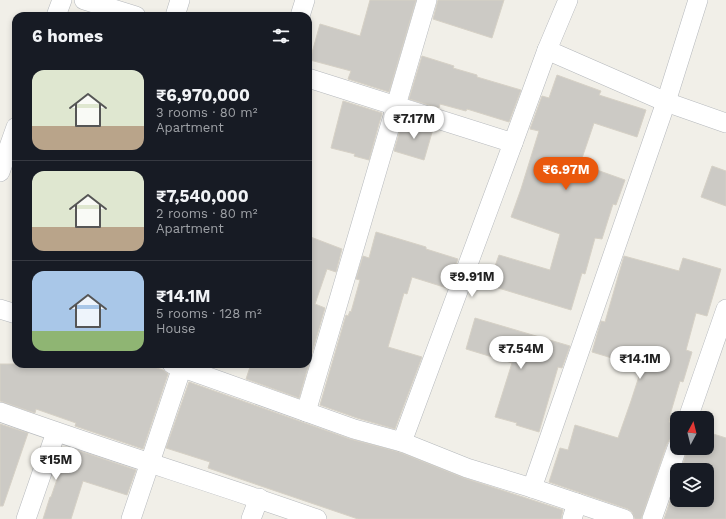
<!DOCTYPE html>
<meta charset="utf-8">
<style>
body{margin:0;font-family:"Work Sans",sans-serif;background:#242831;color:#f1f3f6;height:100vh;display:flex;flex-direction:column;font-size:15px;white-space:nowrap}
*{box-sizing:border-box;margin:0}
p{font-size:13px;color:#9ea1a6}
.icon{flex:none;width:22px;height:22px;fill:none;stroke:currentColor;stroke-width:2;stroke-linecap:round;stroke-linejoin:round}
.map{position:relative;flex:1;overflow:hidden}
.panel{position:absolute;left:12px;top:12px;width:300px;height:356px;display:flex;flex-direction:column;background:#171b24;border-radius:12px;box-shadow:0 2px 6px #0003}
.panel>*{flex:none}
.needle{width:26px;rotate:7deg}
.tools{position:absolute;left:670px;top:411px;display:grid;gap:8px}
.tools a{display:grid;place-items:center;width:44px;height:44px;border-radius:8px;background:#171b24;box-shadow:0 2px 6px #0003;font-size:20px}
.price{position:absolute;translate:-50% -34px;padding:0 9px;border-radius:14px;background:#fff;color:#222;font-size:13px;line-height:26px;filter:drop-shadow(0 1px 2px #0008)}
.price::after{content:'';position:absolute;left:50%;top:24px;width:12px;height:9px;margin-left:-6px;background:inherit;clip-path:polygon(0 0,100% 0,50% 100%)}
.price.current{background:#ea580c;color:#fff}
ul{padding:0;list-style:none}
li{display:flex;align-items:center;gap:12px;height:100px;padding:0 20px}
li+li{border-top:1px solid #363941}
li span{display:grid;place-items:center;flex:none;width:112px;height:80px;border-radius:12px;color:#555}
li>.icon{margin-inline-start:auto}
span .icon{width:48px;height:48px;fill:#fffc;stroke-width:1}
li b{font-size:17px}
h2{display:flex;justify-content:space-between;align-items:center;height:48px;padding:0 20px;font-size:17px}
.map>svg:first-child{display:block}
.building{fill:#cccac5;stroke:#d6d1c6}
.lines{fill:none;stroke-linecap:round;stroke-linejoin:round}
.minor-casing{stroke:#b5b8bc;stroke-width:20}
.minor{stroke:#fff;stroke-width:19}
</style>
<div class="map">
<svg width="726" height="519" viewBox="0 0 726 519">
<rect width="100%" height="100%" fill="#f1efe8"/>
<!-- building -->
<g class="building">
<polygon points="370,0 416,0 389,92 348,79 351,71 310,60 320,24 360,36"/>
<polygon points="438,0 504,0 492,38 433,19"/>
<polygon points="422,56 454,66 453,68 477,75 477,77 521,90 509,122 467,109 466,111 440,104 439,108 409,99"/>
<polygon points="557,75 601,91 599,95 646,110 637,137 594,123 580,164 625,180 616,205 613,204 602,239 595,238 585,274 582,273 571,310 485,284 490,268 494,269 499,255 550,270 560,234 511,217 521,189 539,131 530,129 542,96 549,98"/>
<polygon points="343,101 382,113 369,160 354,156 355,154 331,148"/>
<polygon points="403,120 433,129 424,160 394,151"/>
<polygon points="712,166 726,171 726,206 701,197"/>
<polygon points="376,232 426,247 426,249 458,259 447,288 412,277 407,294 404,293 388,347 422,357 395,429 357,418 320,405 346,315 348,316 350,311 351,312 360,280 356,279 363,256 369,258"/>
<polygon points="308,236 342,249 336,272 327,269 315,304 325,308 299,398 246,379 251,364 308,364"/>
<polygon points="624,256 679,271 683,258 721,269 707,316 696,313 686,350 692,352 683,382 680,381 670,415 671,415 669,422 677,423 677,437 670,439 667,444 641,519 635,519 632,512 628,509 549,482 560,448 568,450 575,425 618,438 631,401 642,367 592,352 601,321 605,322"/>
<polygon points="475,318 570,346 562,368 558,367 539,432 516,425 517,423 495,417 512,363 466,349"/>
<polygon points="0,364 145,364 163,370 168,374 143,449 75,426 76,423 36,409 35,413 0,401"/>
<polygon points="189,382 350,439 399,452 464,478 563,510 561,519 358,519 208,468 210,462 166,448"/>
<polygon points="0,424 28,433 3,506 0,506"/>
<polygon points="707,432 726,438 726,519 664,519 677,481 677,500 707,500 707,470 681,470 688,448 707,448"/>
<polygon points="68,447 136,470 127,495 83,481 71,519 43,519 50,497 51,497"/>
</g>
<g class="lines">
<!-- minor casing -->
<g class="minor-casing">
<g id="minor">
<polyline points="84,0 136,16"/>
<polyline points="56,16 62,0"/>
<polyline points="175,16 180,0"/>
<polyline points="300,16 305,0"/>
<polyline points="547,50 666,102 726,123"/>
<polyline points="308,78 513,143 547,50 568,0"/>
<polyline points="0,172 16,127"/>
<polyline points="0,309 16,314"/>
<polyline points="172,364 354,429 402,442 467,468 532,488 624,519"/>
<path d="M 0,412 C 105,450 212,482 317,519"/>
<polyline points="306,412 427,0"/>
<polyline points="688,418 726,309"/>
<polyline points="402,442 513,143"/>
<polyline points="532,488 666,102 698,0"/>
<polyline points="26,519 56,432"/>
<polyline points="131,519 183,364"/>
<polyline points="251,519 259,498"/>
<polyline points="572,519 577,503"/>
<polyline points="652,519 677,448"/>
</g>
</g>
<!-- minor -->
<use href="#minor" class="minor"/>
</g>
</svg>
<div class="tools">
<a><svg class="needle" viewBox="-14 -14 28 28"><path d="M0-13l5 13h-10z" fill="#e53935"/><path d="M0 13l5-13h-10z" fill="#9ea1a6"/></svg></a>
<a><svg class="icon" aria-label="layers" viewBox="0 0 24 24"><path d="M12 4l9 5-9 5-9-5zM3 14l9 5 9-5"/></svg></a>
</div>
<b class="price" style="left:414px;top:140px">₹7.17M</b>
<b class="price current" style="left:566px;top:191px">₹6.97M</b>
<b class="price" style="left:472px;top:298px">₹9.91M</b>
<b class="price" style="left:521px;top:370px">₹7.54M</b>
<b class="price" style="left:640px;top:380px">₹14.1M</b>
<b class="price" style="left:56px;top:481px">₹15M</b>
<section class="panel">
<h2>6 homes<svg class="icon" aria-label="filters" viewBox="0 0 24 24"><path d="M4 7h16M4 17h16"/><circle cx="9" cy="7" r="2"/><circle cx="15" cy="17" r="2"/></svg></h2>
<ul>
<li><span style="background:linear-gradient(#dfe7d0 70%,#b9a48a 0)"><svg class="icon" aria-label="home" viewBox="0 0 24 24"><path d="M3 11l9-7 9 7M6 9v11h12V9"/></svg></span><div><b>₹6,970,000</b><p>3 rooms · 80 m²</p><p>Apartment</p></div></li>
<li><span style="background:linear-gradient(#dfe7d0 70%,#b9a48a 0)"><svg class="icon" aria-label="home" viewBox="0 0 24 24"><path d="M3 11l9-7 9 7M6 9v11h12V9"/></svg></span><div><b>₹7,540,000</b><p>2 rooms · 80 m²</p><p>Apartment</p></div></li>
<li><span style="background:linear-gradient(#a9c7e8 75%,#8fb573 0)"><svg class="icon" aria-label="home" viewBox="0 0 24 24"><path d="M3 11l9-7 9 7M6 9v11h12V9"/></svg></span><div><b>₹14.1M</b><p>5 rooms · 128 m²</p><p>House</p></div></li>
</ul>
</section>
</div>
